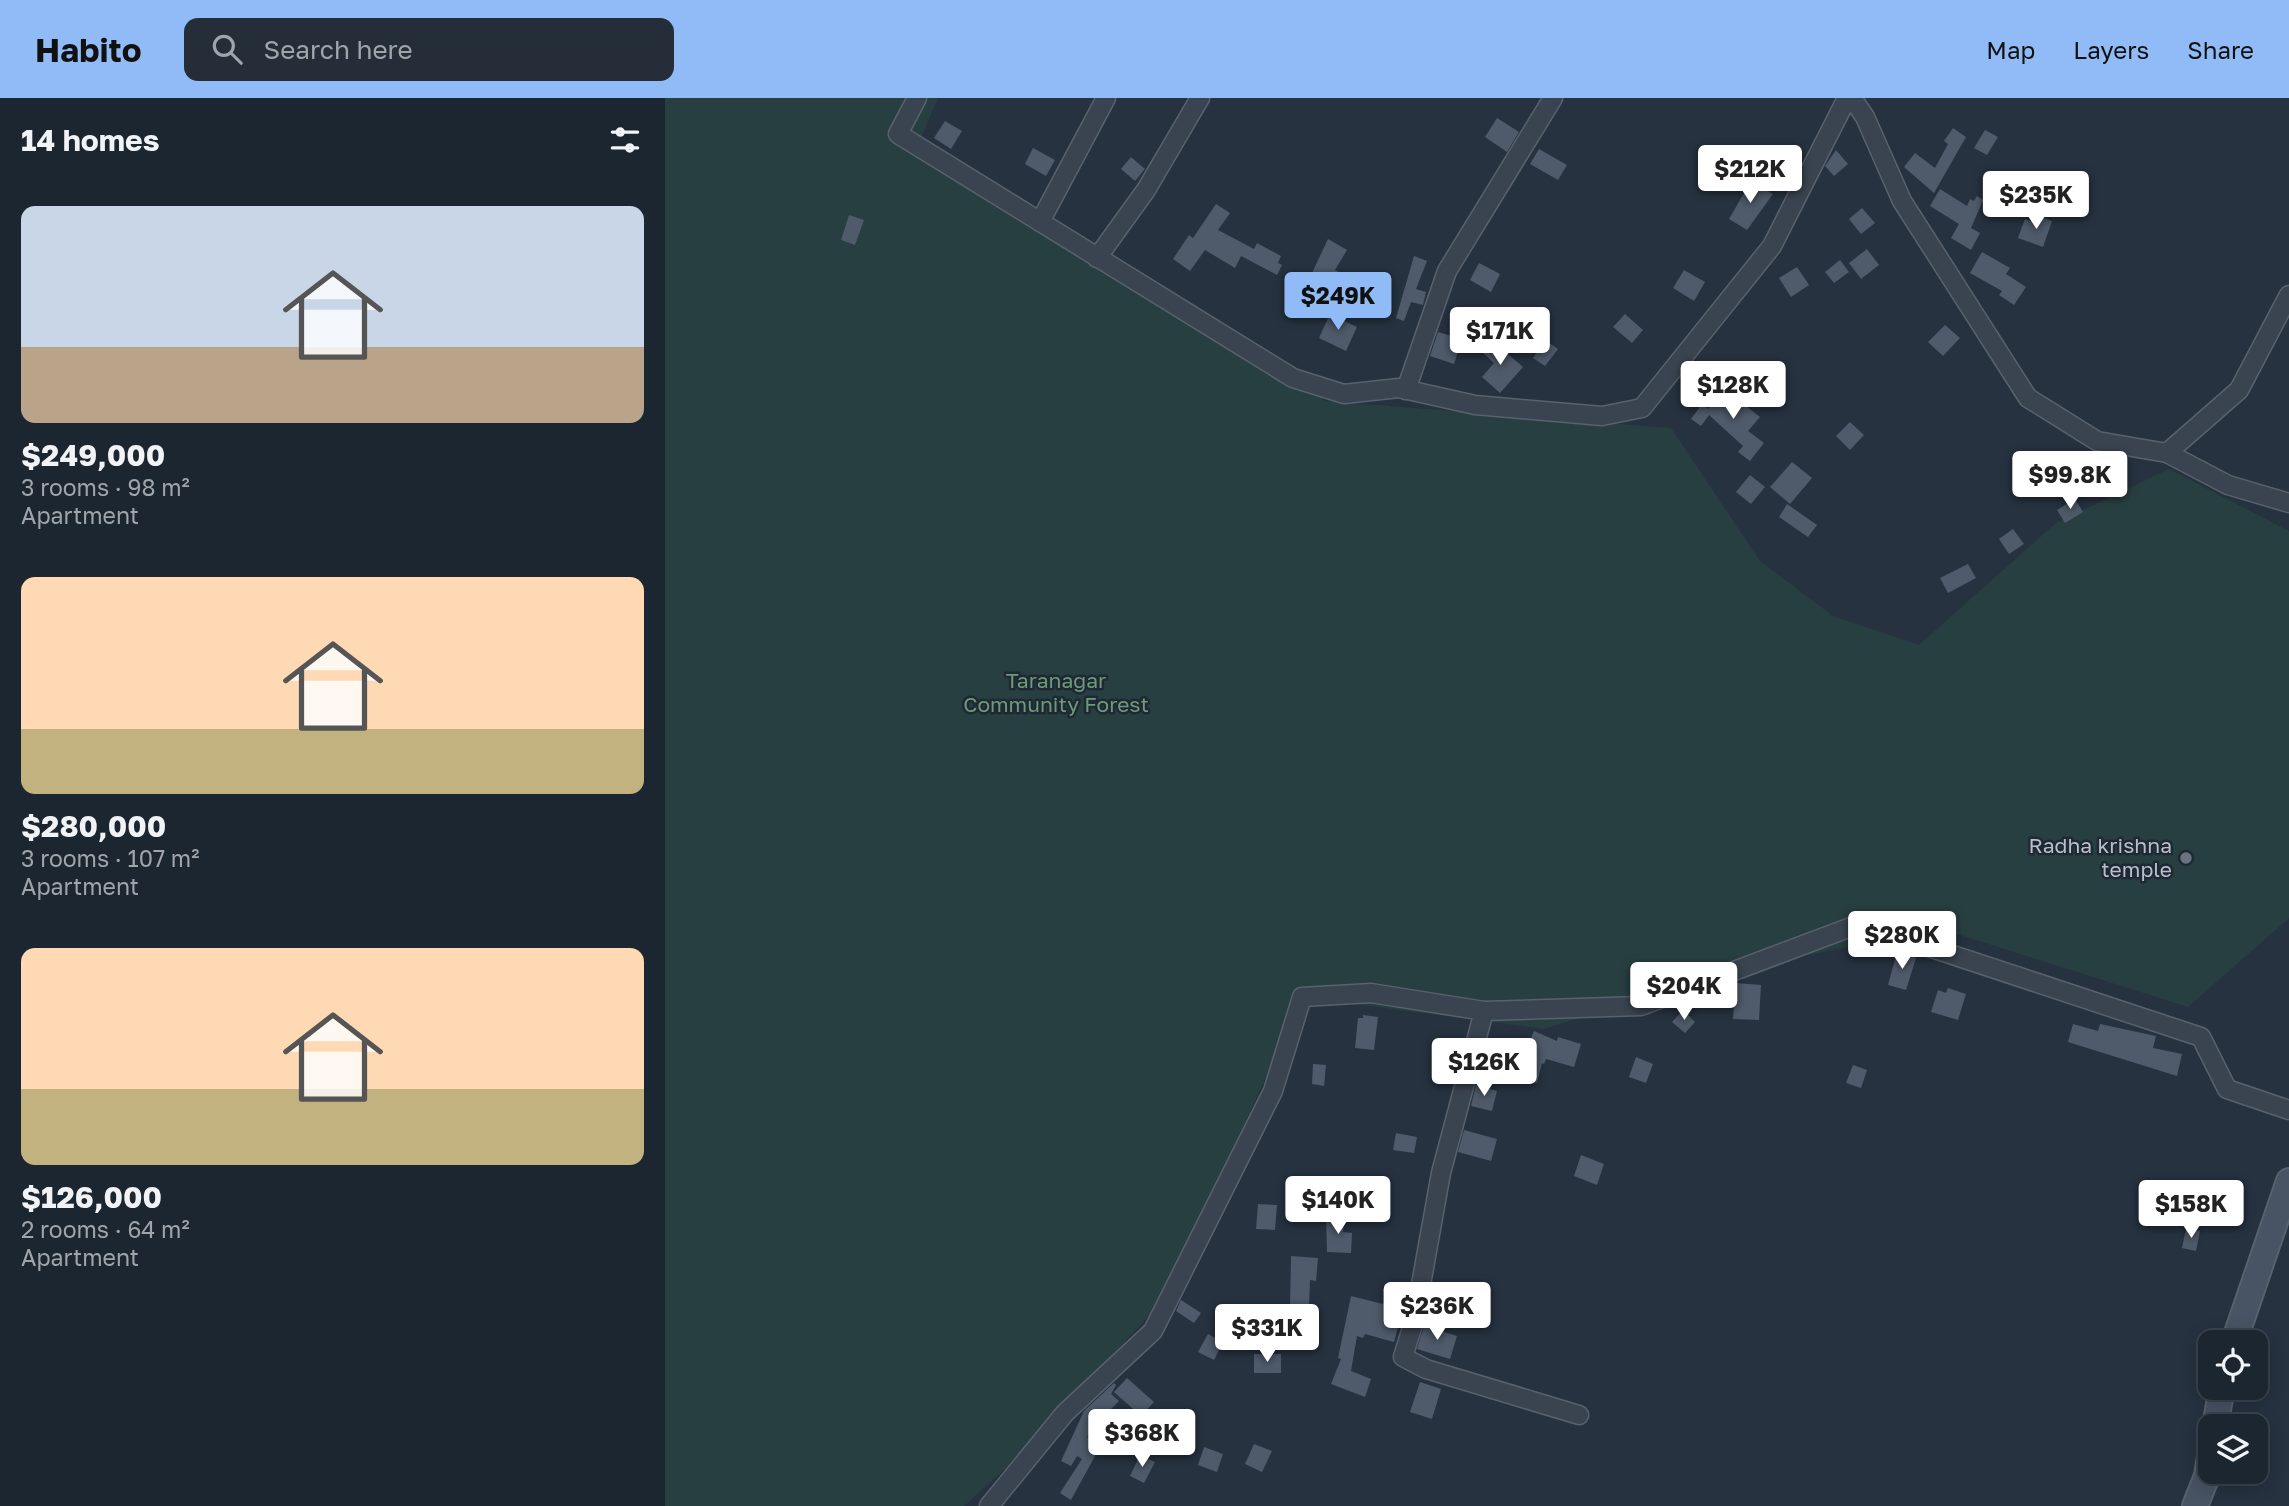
<!DOCTYPE html>
<meta charset="utf-8">
<style>
body{margin:0;font-family:"Golos Text",sans-serif;background:#252e38;color:#f1f3f6;height:100vh;display:flex;flex-direction:column;font-size:26px;white-space:nowrap}
*{box-sizing:border-box;margin:0}
p{font-size:23px;color:#a0a5ab}
.icon{flex:none;width:38px;height:38px;fill:none;stroke:currentColor;stroke-width:2;stroke-linecap:round;stroke-linejoin:round}
.map{position:relative;flex:1;overflow:hidden}
.side{display:flex;flex-direction:column;background:#1c2630;width:665px}
.side>*{flex:none}
.fabs{position:absolute;left:1533px;top:1232px;display:grid;gap:14px}
.fabs a{display:grid;place-items:center;width:70px;height:70px;border-radius:14px;background:#1c2630;box-shadow:0 4px 18px #0003,0 0 0 2px #3a434c;font-size:35px}
.price{position:absolute;translate:-50% -60px;padding:0 16px;border-radius:7px;background:#fff;color:#222;font-size:23px;line-height:46px;filter:drop-shadow(0 2px 4px #0008)}
.price::after{content:'';position:absolute;left:50%;top:42px;width:21px;height:16px;margin-left:-10px;background:inherit;clip-path:polygon(0 0,100% 0,50% 100%)}
.price.current{background:#90bbf7;color:#111}
ul{padding:0;list-style:none}
li{display:grid;align-content:center;gap:14px;height:371px;padding:0 21px}
li span{display:grid;place-items:center;height:217px;border-radius:14px;color:#555}
li>.icon{margin-inline-start:auto}
span .icon{width:126px;height:126px;fill:#fffc;stroke-width:1}
li b{font-size:30px}
h2{display:flex;justify-content:space-between;align-items:center;height:84px;padding:0 21px;font-size:30px}
header{display:flex;align-items:center;gap:42px;box-sizing:border-box;height:98px;padding:0 35px;background:#90bbf7;color:#111}
header strong{font-size:33px}
nav{display:flex;gap:38px;margin-inline-start:auto;font-size:24px}
.search{width:490px;height:63px;background:#252e38;display:flex;align-items:center;gap:18px;box-sizing:border-box;padding:0 24px;border-radius:14px;color:#a0a5ab;font-size:26px}
main{display:flex;flex:1;min-height:0}
.map>svg:first-child{display:block}
.green{fill:#283f41}
.building{fill:#4f5b6b}
.lines{fill:none;stroke-linecap:round;stroke-linejoin:round}
.street-casing{stroke:#58626d;stroke-width:21}
.secondary-casing{stroke:#58626d;stroke-width:28}
.street{stroke:#3a4450;stroke-width:18}
.secondary{stroke:#485363;stroke-width:24}
.worship-dot{fill:#6b7280;stroke:#1f2935;stroke-width:2.5}
.labels{text-anchor:middle;stroke-width:5;stroke-linejoin:round;paint-order:stroke}
.park-label{font-size:21px;fill:#6e9b77;stroke:#1f2935}
.poi-label{font-size:21px;fill:#b7bfca;stroke:#1f2935;text-anchor:end}
</style>
<header>
<strong>Habito</strong>
<div class="search"><svg class="icon" aria-label="search" viewBox="0 0 24 24"><circle cx="10" cy="10" r="6"/><path d="M15 15l6 6"/></svg>Search here</div>
<nav><a>Map</a><a>Layers</a><a>Share</a></nav>
</header>
<main>
<section class="side">
<h2>14 homes<svg class="icon" aria-label="filters" viewBox="0 0 24 24"><path d="M4 7h16M4 17h16"/><circle cx="9" cy="7" r="2"/><circle cx="15" cy="17" r="2"/></svg></h2>
<ul>
<li><span style="background:linear-gradient(#c9d6e8 65%,#b9a48a 0)"><svg class="icon" aria-label="home" viewBox="0 0 24 24"><path d="M3 11l9-7 9 7M6 9v11h12V9"/></svg></span><div><b>$249,000</b><p>3 rooms · 98 m²</p><p>Apartment</p></div></li>
<li><span style="background:linear-gradient(#ffd9b3 70%,#c2b280 0)"><svg class="icon" aria-label="home" viewBox="0 0 24 24"><path d="M3 11l9-7 9 7M6 9v11h12V9"/></svg></span><div><b>$280,000</b><p>3 rooms · 107 m²</p><p>Apartment</p></div></li>
<li><span style="background:linear-gradient(#ffd9b3 65%,#c2b280 0)"><svg class="icon" aria-label="home" viewBox="0 0 24 24"><path d="M3 11l9-7 9 7M6 9v11h12V9"/></svg></span><div><b>$126,000</b><p>2 rooms · 64 m²</p><p>Apartment</p></div></li>
</ul>
</section>
<div class="map">
<svg width="1624" height="1408" viewBox="0 0 1624 1408">
<rect width="100%" height="100%" fill="#263240"/>
<!-- green -->
<polygon class="green" points="0,0 273,0 250,54 661,303 1006,330 1095,463 1168,518 1254,547 1391,425 1504,371 1624,433 1624,820 1523,909 1276,831 1075,870 879,931 637,899 502,1198 350,1362 299,1408 0,1408"/>
<!-- building -->
<g class="building">
<polygon points="832,20 854,34 842,54 820,39"/>
<polygon points="280,23 297,33 286,51 269,40"/>
<polygon points="1288,30 1301,39 1269,95 1239,69 1250,55 1270,70 1283,46 1279,43"/>
<polygon points="1320,32 1333,39 1322,57 1309,50"/>
<polygon points="368,50 390,62 381,78 360,66"/>
<polygon points="874,51 902,67 893,82 865,66"/>
<polygon points="1171,52 1183,66 1169,78 1160,68"/>
<polygon points="466,59 480,71 470,83 456,71"/>
<polygon points="1086,83 1108,96 1082,132 1064,121"/>
<polygon points="1275,91 1302,108 1305,101 1309,103 1312,98 1318,102 1306,130 1315,135 1306,152 1286,140 1294,126 1265,108"/>
<polygon points="551,106 565,115 553,132 589,151 592,145 616,158 613,165 617,167 612,177 576,158 570,170 540,152 525,173 508,161 524,137 528,140"/>
<polygon points="1197,110 1210,125 1196,136 1184,121"/>
<polygon points="184,117 199,122 190,147 176,142"/>
<polygon points="1371,117 1387,123 1378,149 1353,140 1360,121 1368,124"/>
<polygon points="663,141 682,152 670,172 678,176 665,204 639,192"/>
<polygon points="1202,151 1214,167 1196,181 1184,165"/>
<polygon points="1317,154 1345,170 1341,176 1361,189 1349,207 1334,197 1337,193 1305,175"/>
<polygon points="749,158 762,163 751,191 761,194 758,207 746,204 739,223 731,220"/>
<polygon points="1175,162 1184,174 1169,185 1160,174"/>
<polygon points="814,165 835,176 826,194 805,182"/>
<polygon points="1132,169 1144,187 1126,199 1114,180"/>
<polygon points="1019,172 1040,184 1029,203 1008,190"/>
<polygon points="665,216 692,229 681,253 654,240"/>
<polygon points="960,216 978,232 967,245 948,229"/>
<polygon points="1280,227 1295,240 1278,258 1263,244"/>
<polygon points="773,234 797,241 789,266 765,258"/>
<polygon points="880,242 893,251 880,268 868,260"/>
<polygon points="828,243 858,269 835,295 817,279 829,265 817,254"/>
<polygon points="1058,290 1095,319 1083,333 1099,345 1085,363 1073,354 1078,348 1044,317 1036,328 1026,321 1037,306 1043,311"/>
<polygon points="1185,324 1199,337 1185,352 1171,338"/>
<polygon points="1127,364 1147,380 1125,406 1105,389"/>
<polygon points="1085,377 1100,389 1086,406 1071,394"/>
<polygon points="1410,401 1418,414 1400,425 1392,412"/>
<polygon points="1122,406 1152,427 1143,439 1114,419"/>
<polygon points="1348,431 1359,446 1344,456 1334,441"/>
<polygon points="1303,466 1311,480 1283,495 1275,480"/>
<polygon points="1232,854 1251,860 1241,892 1223,887"/>
<polygon points="1071,885 1096,887 1094,922 1068,921 1069,906 1047,905 1048,893 1070,893"/>
<polygon points="1283,890 1301,896 1293,922 1266,914 1273,892 1281,895"/>
<polygon points="1018,912 1030,924 1020,935 1007,924"/>
<polygon points="698,917 713,919 709,952 690,950 693,920 698,920"/>
<polygon points="1408,926 1433,933 1435,926 1491,938 1488,950 1517,956 1512,978 1403,944"/>
<polygon points="869,933 892,943 893,939 916,946 909,969 881,961 879,966 877,965 872,985 860,983 865,960 859,957"/>
<polygon points="971,959 988,966 981,985 964,979"/>
<polygon points="648,966 661,967 659,988 647,986"/>
<polygon points="1188,967 1202,972 1196,990 1181,985"/>
<polygon points="811,987 832,993 827,1013 806,1008"/>
<polygon points="799,1032 832,1041 826,1063 793,1054"/>
<polygon points="731,1035 752,1039 749,1055 728,1052"/>
<polygon points="916,1057 939,1066 932,1087 909,1078"/>
<polygon points="631,1084 653,1089 648,1109 626,1103"/>
<polygon points="593,1106 612,1107 610,1132 591,1131"/>
<polygon points="1551,1107 1574,1113 1570,1128 1547,1121"/>
<polygon points="661,1118 680,1120 678,1134 687,1135 686,1155 662,1154"/>
<polygon points="1521,1131 1535,1133 1531,1153 1517,1150"/>
<polygon points="626,1158 653,1160 651,1183 645,1182 644,1210 625,1209"/>
<polygon points="723,1192 739,1198 730,1221 735,1222 729,1244 700,1236 698,1240 692,1238 686,1273 706,1281 700,1299 666,1286 676,1261 673,1260 686,1198 718,1206"/>
<polygon points="516,1202 536,1215 529,1225 511,1213"/>
<polygon points="759,1228 792,1238 785,1261 752,1251"/>
<polygon points="543,1236 558,1244 549,1262 533,1254"/>
<rect x="589" y="1256" width="27" height="19"/>
<polygon points="462,1280 489,1304 476,1318 449,1294"/>
<polygon points="755,1284 776,1291 767,1321 745,1314"/>
<polygon points="449,1285 451,1287 446,1296 454,1303 441,1316 437,1312 422,1339 436,1347 406,1402 395,1395 417,1361 412,1358 406,1368 396,1363 419,1313"/>
<polygon points="589,1346 607,1353 597,1374 580,1366"/>
<polygon points="539,1349 558,1356 552,1374 533,1367"/>
<polygon points="475,1357 490,1364 479,1385 465,1378"/>
</g>
<g class="lines">
<!-- street casing -->
<g class="street-casing">
<g id="street">
<polyline points="252,0 233,36 628,280 679,296 734,290 810,307 937,318 977,310 1107,148 1182,0"/>
<polyline points="1187,0 1200,19 1237,103 1363,300 1432,343 1502,355 1563,387 1624,405"/>
<polyline points="375,124 441,0"/>
<polyline points="432,160 481,92 535,0"/>
<polyline points="741,292 782,173 888,0"/>
<polyline points="1502,355 1574,292 1624,197"/>
<polyline points="819,913 776,1075 750,1220 738,1259 761,1271 914,1317"/>
<polyline points="324,1408 400,1315 488,1233 608,993 637,899 706,895 819,913 976,908 1194,826 1536,939 1562,991 1624,1012"/>
</g>
</g>
<!-- secondary casing -->
<g class="secondary-casing">
<g id="secondary">
<polyline points="1569,1244 1624,1083"/>
<polyline points="1550,1328 1557,1290"/>
<polyline points="1530,1408 1542,1378 1545,1358"/>
</g>
</g>
<!-- street -->
<use href="#street" class="street"/>
<!-- secondary -->
<use href="#secondary" class="secondary"/>
</g>
<!-- markers -->
<circle class="worship-dot" cx="1521" cy="760" r="7"/>
<g class="labels">
<!-- park labels -->
<g class="park-label">
<text x="391" y="590">Taranagar<tspan x="391" dy="24">Community Forest</tspan></text>
</g>
<!-- poi labels -->
<g class="poi-label">
<text x="1507" y="755">Radha krishna<tspan x="1507" dy="24">temple</tspan></text>
</g>
</g>
</svg>
<div class="fabs">
<a><svg class="icon" aria-label="locate" viewBox="0 0 24 24"><circle cx="12" cy="12" r="6"/><path d="M12 2v4M12 18v4M2 12h4M18 12h4"/></svg></a>
<a><svg class="icon" aria-label="layers" viewBox="0 0 24 24"><path d="M12 4l9 5-9 5-9-5zM3 14l9 5 9-5"/></svg></a>
</div>
<b class="price" style="left:1085px;top:107px">$212K</b>
<b class="price" style="left:1371px;top:133px">$235K</b>
<b class="price current" style="left:673px;top:234px">$249K</b>
<b class="price" style="left:835px;top:269px">$171K</b>
<b class="price" style="left:1068px;top:323px">$128K</b>
<b class="price" style="left:1405px;top:413px">$99.8K</b>
<b class="price" style="left:1237px;top:873px">$280K</b>
<b class="price" style="left:1019px;top:924px">$204K</b>
<b class="price" style="left:819px;top:1000px">$126K</b>
<b class="price" style="left:673px;top:1138px">$140K</b>
<b class="price" style="left:1526px;top:1142px">$158K</b>
<b class="price" style="left:772px;top:1244px">$236K</b>
<b class="price" style="left:602px;top:1266px">$331K</b>
<b class="price" style="left:477px;top:1371px">$368K</b>
</div>
</main>
